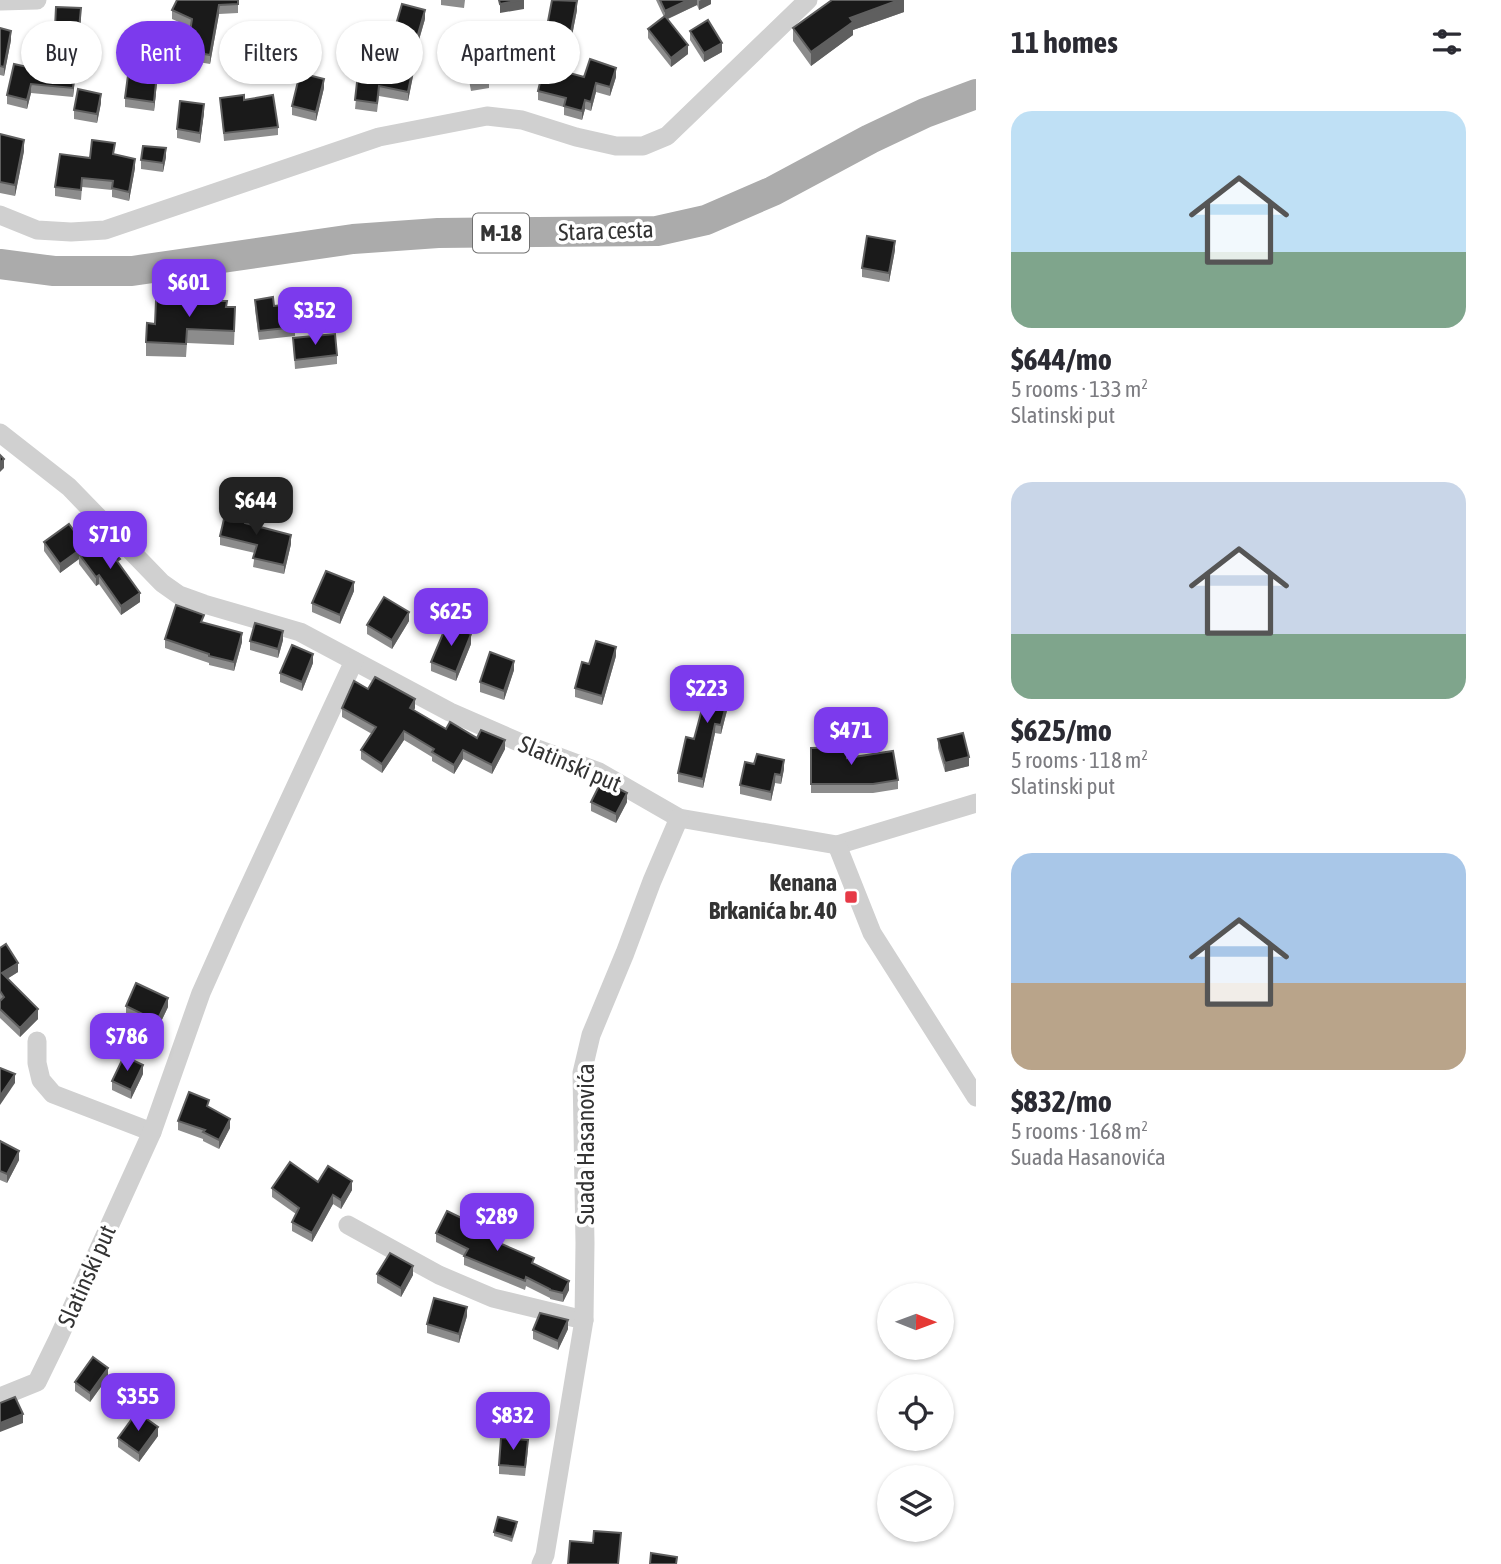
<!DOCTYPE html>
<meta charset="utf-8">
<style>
body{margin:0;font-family:"Asap Condensed",sans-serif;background:#f2f2f3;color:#2b2b33;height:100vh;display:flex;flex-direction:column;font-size:26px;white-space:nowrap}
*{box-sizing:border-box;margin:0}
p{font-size:23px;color:#7c7c81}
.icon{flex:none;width:38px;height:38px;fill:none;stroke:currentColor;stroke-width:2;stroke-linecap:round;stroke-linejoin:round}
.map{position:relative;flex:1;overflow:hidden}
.panel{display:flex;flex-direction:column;background:#fff;width:525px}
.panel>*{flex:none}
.top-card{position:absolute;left:21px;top:21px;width:665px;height:63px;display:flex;gap:14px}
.needle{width:46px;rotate:91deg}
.fabs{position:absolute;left:877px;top:1283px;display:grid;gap:14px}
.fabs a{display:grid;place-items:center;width:77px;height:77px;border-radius:50%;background:#fff;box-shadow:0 2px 5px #0004;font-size:35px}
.price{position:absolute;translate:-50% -60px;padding:0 16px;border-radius:14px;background:#7c3aed;color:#fff;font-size:23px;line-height:46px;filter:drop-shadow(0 2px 4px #0008)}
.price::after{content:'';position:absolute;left:50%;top:42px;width:21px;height:16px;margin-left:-10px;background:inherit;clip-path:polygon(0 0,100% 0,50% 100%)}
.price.on{background:#222;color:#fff}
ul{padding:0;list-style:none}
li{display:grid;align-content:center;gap:14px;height:371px;padding:0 35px}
li span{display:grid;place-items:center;height:217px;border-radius:21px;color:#555}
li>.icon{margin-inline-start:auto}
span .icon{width:126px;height:126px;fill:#fffc;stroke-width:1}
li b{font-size:30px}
h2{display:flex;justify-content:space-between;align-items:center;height:84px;padding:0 35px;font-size:30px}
.pill{padding:0 24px;border-radius:32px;background:#fff;box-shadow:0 2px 5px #0004;font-size:24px;line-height:63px}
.pill.on{background:#7c3aed;color:#fff}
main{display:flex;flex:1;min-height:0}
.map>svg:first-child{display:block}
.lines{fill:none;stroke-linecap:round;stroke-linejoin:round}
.minor{stroke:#d0d0d0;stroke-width:19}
.primary{stroke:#ababab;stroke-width:30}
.wall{fill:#8c8c8c}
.shaded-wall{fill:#5f5f5f}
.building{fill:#1a1a1a;stroke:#5f5f5f;stroke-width:2}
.poi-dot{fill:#e63946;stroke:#fff;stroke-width:2.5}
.labels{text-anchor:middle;stroke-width:7;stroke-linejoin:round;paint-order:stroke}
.shield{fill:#fff;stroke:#707070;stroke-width:2}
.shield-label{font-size:23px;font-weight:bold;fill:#333}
.street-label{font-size:24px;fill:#333;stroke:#fff}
.poi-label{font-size:24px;font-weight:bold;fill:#333;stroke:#fff;text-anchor:end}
</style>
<main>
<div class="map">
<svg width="976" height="1564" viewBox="0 0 976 1564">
<rect width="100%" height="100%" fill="#fff"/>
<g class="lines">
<!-- minor -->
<g class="minor">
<polyline points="0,1 37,0"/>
<polyline points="0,215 37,230 71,232 105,230 379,137 487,116 522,120 576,137 616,146 643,146 667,136 808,0"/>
<polyline points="0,433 69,487 162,583 179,595 204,604 300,632 450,712 521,743 599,772 679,818 837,845 976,803"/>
<polyline points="837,845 872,933 976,1097"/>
<polyline points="37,1041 37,1063 41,1080 53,1094 152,1132"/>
<polyline points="348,1225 439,1275 493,1298 584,1320"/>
<polyline points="0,1397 37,1382 58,1339 152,1132 201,993 234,919 354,661"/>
<polyline points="541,1564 545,1555 584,1320 585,1243 582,1073 591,1035 625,953 652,881 679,818"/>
</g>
<!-- primary -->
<polyline class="primary" points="0,264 54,271 132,271 353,239 438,233 657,231 706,220 773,191 870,139 925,113 976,94"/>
</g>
<!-- wall -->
<g class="wall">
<polygon points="238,0 238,13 219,14 210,64 187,60 187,51 190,27 172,19 172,10"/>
<polygon points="441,0 465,0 464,8 441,5"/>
<polygon points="656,0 711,0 711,4 699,10 697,5 668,19 688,54 671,67 648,38 648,29 664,17"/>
<polygon points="904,0 904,12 853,30 853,35 811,66 793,41 793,28"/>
<polygon points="577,10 570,46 546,42 546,32"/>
<polygon points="81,17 73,97 31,93 27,109 7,104 7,95 45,71 54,48"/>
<polygon points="425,19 416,50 393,44 393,35"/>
<polygon points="0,28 11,40 4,76 0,75"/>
<polygon points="690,31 722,52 704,62 690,40"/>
<polygon points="360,56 414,71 408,101 379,96 377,112 355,109"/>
<polygon points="467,60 489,79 489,88 471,91 467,69"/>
<polygon points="158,72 154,111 125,107 125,98"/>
<polygon points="584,77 616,77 610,96 596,92 591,111 585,109 582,120 564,115 564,107 538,100 538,91"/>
<polygon points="324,88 316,121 292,115 292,106"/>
<polygon points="220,98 244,100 278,127 278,135 224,141"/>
<polygon points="101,103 97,123 74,119 74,110"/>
<polygon points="204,113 200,143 177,138 177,129"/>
<polygon points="0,134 24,151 15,196 0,193"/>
<polygon points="114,154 135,168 129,201 112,197 112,190 82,187 81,200 55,196 55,187 90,158"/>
<polygon points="166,157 163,172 141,169 141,160"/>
<polygon points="895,250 889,282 862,277 862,268"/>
<polygon points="255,300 274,306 295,327 295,336 259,340 255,309"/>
<polygon points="176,301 208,301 226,307 235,320 234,345 187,343 186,357 146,356 146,342 155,324"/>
<polygon points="293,338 337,355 337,364 295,369"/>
<polygon points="247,519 246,524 291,544 284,574 253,567 255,553 220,545 220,536"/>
<polygon points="44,542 85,550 120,565 140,602 121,615 99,584 96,586 79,564 79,559 60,573 44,551"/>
<polygon points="354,591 340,624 312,612 312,603"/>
<polygon points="409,621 392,649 367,634 367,625"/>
<polygon points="204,622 242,642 234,671 209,665 209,663 165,648 165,639"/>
<polygon points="283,640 278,658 250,650 250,641"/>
<polygon points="471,644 456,681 431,671 431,662"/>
<polygon points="616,656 602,705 575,697 575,688 589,664"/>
<polygon points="313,663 302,691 280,682 280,673"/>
<polygon points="514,670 504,700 480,692 480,682"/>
<polygon points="734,683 721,734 715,733 703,788 678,782 678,773 694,739"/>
<polygon points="368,689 415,708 414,710 446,729 477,738 505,749 492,774 463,759 454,774 432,761 432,757 404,740 382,773 361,759 361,750 372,734 342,717 342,708"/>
<polygon points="938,739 969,766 945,772 938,748"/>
<polygon points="811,748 847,758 898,780 898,789 873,793 811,793"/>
<polygon points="784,769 781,784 775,783 771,801 740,794 740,785"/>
<polygon points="591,802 627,802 616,823 591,811"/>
<polygon points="0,948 18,972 7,979 38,1019 20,1037 0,1018"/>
<polygon points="126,1006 168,1007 157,1030 126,1015"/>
<polygon points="143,1074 131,1099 112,1090 112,1081"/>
<polygon points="209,1108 230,1128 219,1149 203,1141 203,1139 178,1130 178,1121"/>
<polygon points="0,1141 19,1160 7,1183 0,1180"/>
<polygon points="318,1182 352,1190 341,1209 333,1204 312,1242 292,1231 292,1222 296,1214 272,1197 272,1188"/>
<polygon points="436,1233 500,1243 534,1264 569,1290 563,1302 550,1299 550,1298 526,1286 525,1290 464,1265 464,1256 436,1242"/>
<polygon points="377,1274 413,1275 401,1297 377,1283"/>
<polygon points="467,1316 459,1343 427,1333 427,1324"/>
<polygon points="568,1329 558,1350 533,1339 533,1330"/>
<polygon points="108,1377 90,1402 75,1391 75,1382"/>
<polygon points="158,1436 139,1462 118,1447 118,1438"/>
<polygon points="528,1450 525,1476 499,1474 499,1465"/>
<polygon points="517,1526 512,1542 494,1536 494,1532"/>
</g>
<!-- shaded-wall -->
<g class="shaded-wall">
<polygon points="521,0 524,0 524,9 500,13 500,4"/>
<polygon points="688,0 697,0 697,5 665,20 665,11"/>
<polygon points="701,0 711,0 711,4 699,10 699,1"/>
<polygon points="899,0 904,0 904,12 853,30 853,35 811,66 811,52 850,18"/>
<polygon points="577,1 577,10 570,46 570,37"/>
<polygon points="219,5 219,14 210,64 210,55"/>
<polygon points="81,8 81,17 73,97 73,88"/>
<polygon points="425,10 425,19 416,50 416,41"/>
<polygon points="11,31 11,40 4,76 4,67"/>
<polygon points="722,43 722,52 704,62 704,53"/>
<polygon points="688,45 688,54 671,67 671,58"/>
<polygon points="414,62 414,71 408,101 408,92"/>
<polygon points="158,63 158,72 154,111 154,102"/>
<polygon points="616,68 616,77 610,96 610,87"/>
<polygon points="324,79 324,88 316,121 316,112"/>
<polygon points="596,83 596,92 591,111 591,102"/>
<polygon points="31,84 31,93 27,109 27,100"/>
<polygon points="101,94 101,103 97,123 97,114"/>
<polygon points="585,100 585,109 582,120 582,111"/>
<polygon points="204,104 204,113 200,143 200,133"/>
<polygon points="24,140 24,151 15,196 15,185"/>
<polygon points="166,148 166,157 163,172 163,163"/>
<polygon points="135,159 135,168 129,201 129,192"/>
<polygon points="895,241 895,250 889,282 889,273"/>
<polygon points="4,459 4,468 0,472 0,463"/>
<polygon points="291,535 291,544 284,574 284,565"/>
<polygon points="85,546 85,555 79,554 79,559 60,573 60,564"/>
<polygon points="99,575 99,584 96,586 96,577"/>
<polygon points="354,582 354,591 340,624 340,615"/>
<polygon points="140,593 140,602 121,615 121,606"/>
<polygon points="409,612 409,621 392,649 392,640"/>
<polygon points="283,631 283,640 278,658 278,649"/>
<polygon points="242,633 242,642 234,671 234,662"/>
<polygon points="471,634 471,644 456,681 456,672"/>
<polygon points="616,647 616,656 602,705 602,696"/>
<polygon points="313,654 313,663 302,691 302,682"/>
<polygon points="514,661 514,670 504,700 504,691"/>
<polygon points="734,674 734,683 721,734 721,725"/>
<polygon points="415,699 415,708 410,717 410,708"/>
<polygon points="715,724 715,733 703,788 703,779"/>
<polygon points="404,731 404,740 382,773 382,764"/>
<polygon points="505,740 505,749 492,774 492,765"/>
<polygon points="463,750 463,759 454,774 454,765"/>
<polygon points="969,757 969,766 945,772 945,763"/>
<polygon points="784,760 784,769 781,784 781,775"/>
<polygon points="775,774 775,783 771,801 771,792"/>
<polygon points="627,793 627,802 616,823 616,814"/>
<polygon points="18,963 18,972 2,982 2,973"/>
<polygon points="168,998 168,1007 157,1030 157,1021"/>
<polygon points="38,1009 38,1019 20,1037 20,1028"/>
<polygon points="143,1065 143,1074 131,1099 131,1090"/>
<polygon points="15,1074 15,1083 0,1105 0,1096"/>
<polygon points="230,1119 230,1128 219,1149 219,1140"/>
<polygon points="19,1151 19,1160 7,1183 7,1174"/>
<polygon points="352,1181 352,1190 341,1209 341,1200"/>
<polygon points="333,1195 333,1204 312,1242 312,1233"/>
<polygon points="413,1266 413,1275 401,1297 401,1288"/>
<polygon points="569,1281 569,1290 563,1302 563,1293"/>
<polygon points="467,1307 467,1316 459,1343 459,1334"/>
<polygon points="568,1320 568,1329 558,1350 558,1341"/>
<polygon points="108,1368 108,1377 90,1402 90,1393"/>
<polygon points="23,1414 23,1423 0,1432 0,1423"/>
<polygon points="158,1427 158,1436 139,1462 139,1453"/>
</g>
<!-- building -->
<g class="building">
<polygon points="177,0 238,0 238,4 219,5 210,55 187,51 192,19 172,10"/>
<polygon points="499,0 521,0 500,4"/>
<polygon points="552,0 577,1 570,37 546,32"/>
<polygon points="660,0 688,0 665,11"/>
<polygon points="832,0 899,0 850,18 853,22 811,52 793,28"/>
<polygon points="402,4 425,10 416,41 393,35"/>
<polygon points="56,7 81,8 73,88 31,84 27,100 7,95 14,64 45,71 47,47 54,48"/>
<polygon points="665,16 688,45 671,58 648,29"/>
<polygon points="708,20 722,43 704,53 690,31"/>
<polygon points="0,28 11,31 4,67 0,66"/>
<polygon points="360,56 414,62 408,92 379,86 377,103 355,100"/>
<polygon points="486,57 489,79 471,82 467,60"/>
<polygon points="590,59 616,68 610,87 596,83 591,102 585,100 582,111 564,106 566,98 538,91 544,66 584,77"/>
<polygon points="130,60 158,63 154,102 125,98"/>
<polygon points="300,73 324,79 316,112 292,106"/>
<polygon points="78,89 101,94 97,114 74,110"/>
<polygon points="244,95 244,100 273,95 278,127 224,133 220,98"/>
<polygon points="180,101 204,104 200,133 177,129"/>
<polygon points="0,134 24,140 15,185 0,182"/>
<polygon points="92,140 115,143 113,154 135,159 129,192 112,188 113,181 82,178 81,190 55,187 60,154 90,158"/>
<polygon points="143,146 166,148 163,163 141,160"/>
<polygon points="867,236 895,241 889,273 862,268"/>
<polygon points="202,297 208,301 227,301 226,307 235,307 234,331 187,329 186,344 146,342 147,323 155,324 156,300 176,301"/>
<polygon points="273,297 274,306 292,304 295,327 259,331 255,300"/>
<polygon points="335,334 337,355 295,360 293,338"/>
<polygon points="0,455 4,459 0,463"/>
<polygon points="227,506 247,510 245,523 291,535 284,565 253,558 257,545 220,536"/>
<polygon points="69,524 85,546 60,564 44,542"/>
<polygon points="103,537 120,559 117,561 140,593 121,606 99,575 96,577 79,554"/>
<polygon points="326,571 354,582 340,615 312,603"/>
<polygon points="384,597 409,612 392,640 367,625"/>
<polygon points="176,605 204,615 201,622 242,633 234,662 209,656 209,654 165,639"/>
<polygon points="255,623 283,631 278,649 250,641"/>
<polygon points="447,624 471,634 456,672 431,662"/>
<polygon points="596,641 616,647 602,696 575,688 582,662 589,664"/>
<polygon points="292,645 313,654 302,682 280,673"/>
<polygon points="490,652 514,661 504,691 480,682"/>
<polygon points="713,668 734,674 721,725 715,724 703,779 678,773 686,737 694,739"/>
<polygon points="375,677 415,699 410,708 446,729 450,722 477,738 481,730 505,740 492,765 463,750 454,765 432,752 434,749 404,731 382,764 361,750 376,727 342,708 354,681 368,689"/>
<polygon points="963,733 969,757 945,763 938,739"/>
<polygon points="847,747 847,758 893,751 898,780 873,784 811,784 811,748"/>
<polygon points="757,754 784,760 781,775 775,774 771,792 740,785 745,762 754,764"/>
<polygon points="602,780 627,793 616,814 591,802"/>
<polygon points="6,944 18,963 2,973 38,1009 20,1028 0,1009 0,1001 4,997 0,991 0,948"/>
<polygon points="136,983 168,998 157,1021 126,1006"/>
<polygon points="124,1056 143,1065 131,1090 112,1081"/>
<polygon points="0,1068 15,1074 0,1096"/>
<polygon points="189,1092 209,1100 207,1106 230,1119 219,1140 203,1132 205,1130 178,1121"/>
<polygon points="0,1141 19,1151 7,1174 0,1171"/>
<polygon points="290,1162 318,1182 328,1166 352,1181 341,1200 333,1195 312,1233 292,1222 299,1208 272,1188"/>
<polygon points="447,1211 478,1226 479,1225 500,1235 497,1242 534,1258 532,1263 569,1281 563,1293 550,1290 550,1289 526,1277 525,1281 464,1256 468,1249 436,1233"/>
<polygon points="390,1253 413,1266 401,1288 377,1274"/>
<polygon points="434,1298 467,1307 459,1334 427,1324"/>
<polygon points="540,1313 568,1320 558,1341 533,1330"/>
<polygon points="93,1357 108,1368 90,1393 75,1382"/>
<polygon points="15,1397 23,1414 0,1423 0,1403"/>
<polygon points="137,1412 158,1427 139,1453 118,1438"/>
<polygon points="501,1438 528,1440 525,1467 499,1465"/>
<polygon points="498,1517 517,1522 512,1537 494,1532"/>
<polygon points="594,1531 621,1533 618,1564 568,1564 570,1541 593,1543"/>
<polygon points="651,1553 677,1557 676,1564 650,1564"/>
</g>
<!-- markers -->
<rect class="poi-dot" x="844" y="890" width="14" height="14" rx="3.5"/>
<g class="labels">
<!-- shield labels -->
<rect class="shield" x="473" y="213.5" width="56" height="39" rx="5"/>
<g class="shield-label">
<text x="501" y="241">M-18</text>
</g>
<!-- street labels -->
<g class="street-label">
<text transform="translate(606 231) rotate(-2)" y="8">Stara cesta</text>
<text transform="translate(570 764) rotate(23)" y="8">Slatinski put</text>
<text transform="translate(586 1144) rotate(-90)" y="8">Suada Hasanovića</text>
<text transform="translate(87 1276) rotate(-66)" y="8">Slatinski put</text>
</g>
<!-- poi labels -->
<g class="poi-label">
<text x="837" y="891">Kenana<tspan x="837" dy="28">Brkanića br. 40</tspan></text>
</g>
</g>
</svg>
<div class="fabs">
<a><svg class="needle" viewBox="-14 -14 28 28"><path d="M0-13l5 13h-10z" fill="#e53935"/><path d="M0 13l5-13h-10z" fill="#7c7c81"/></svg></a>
<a><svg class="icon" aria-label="locate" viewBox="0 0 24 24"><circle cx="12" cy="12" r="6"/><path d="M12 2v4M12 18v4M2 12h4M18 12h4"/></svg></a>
<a><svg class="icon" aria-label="layers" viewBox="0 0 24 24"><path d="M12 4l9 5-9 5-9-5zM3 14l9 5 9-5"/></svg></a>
</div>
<b class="price" style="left:189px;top:319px">$601</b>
<b class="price" style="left:315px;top:347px">$352</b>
<b class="price on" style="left:256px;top:537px">$644</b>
<b class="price" style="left:110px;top:571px">$710</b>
<b class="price" style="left:451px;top:648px">$625</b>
<b class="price" style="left:707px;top:725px">$223</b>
<b class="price" style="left:851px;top:767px">$471</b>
<b class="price" style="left:127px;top:1073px">$786</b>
<b class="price" style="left:497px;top:1253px">$289</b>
<b class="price" style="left:138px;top:1433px">$355</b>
<b class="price" style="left:513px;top:1452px">$832</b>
<div class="top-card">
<a class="pill">Buy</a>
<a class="pill on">Rent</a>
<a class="pill">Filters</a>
<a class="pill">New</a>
<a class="pill">Apartment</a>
</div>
</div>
<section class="panel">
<h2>11 homes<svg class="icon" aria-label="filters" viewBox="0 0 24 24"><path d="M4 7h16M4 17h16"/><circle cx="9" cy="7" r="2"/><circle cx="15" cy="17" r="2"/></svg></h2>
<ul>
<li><span style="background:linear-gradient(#bfe0f5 65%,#7fa58c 0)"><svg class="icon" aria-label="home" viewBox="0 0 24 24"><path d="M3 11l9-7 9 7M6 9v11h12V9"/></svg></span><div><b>$644/mo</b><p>5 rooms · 133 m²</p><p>Slatinski put</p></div></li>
<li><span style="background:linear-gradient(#c9d6e8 70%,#7fa58c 0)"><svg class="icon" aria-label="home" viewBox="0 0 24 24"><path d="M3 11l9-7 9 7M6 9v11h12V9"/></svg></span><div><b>$625/mo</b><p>5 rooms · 118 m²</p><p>Slatinski put</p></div></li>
<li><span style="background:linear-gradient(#a9c7e8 60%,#b9a48a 0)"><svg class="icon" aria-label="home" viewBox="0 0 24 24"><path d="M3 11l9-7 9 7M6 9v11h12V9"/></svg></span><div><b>$832/mo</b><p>5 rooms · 168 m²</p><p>Suada Hasanovića</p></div></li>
</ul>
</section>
</main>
